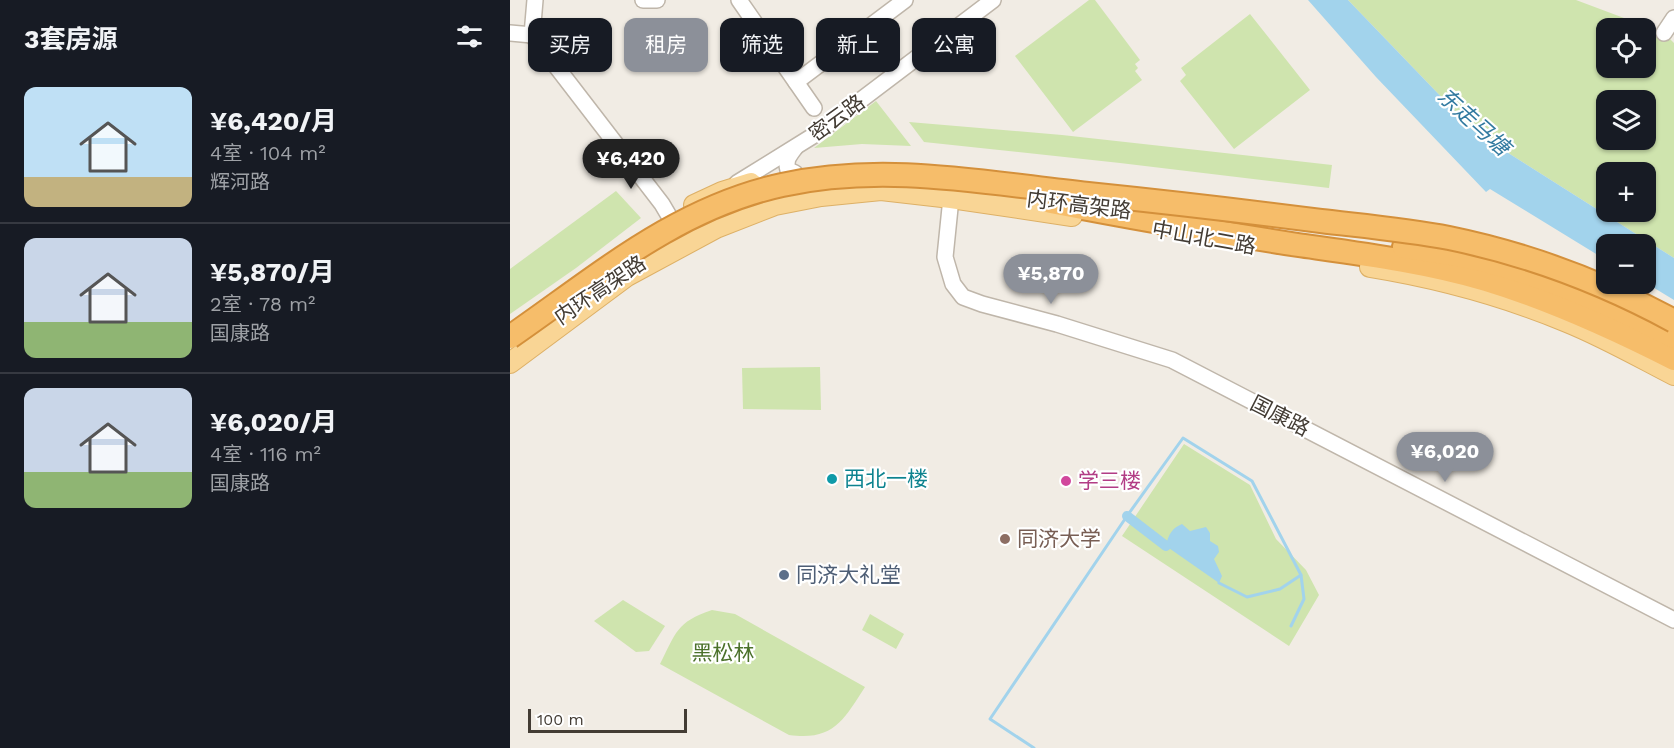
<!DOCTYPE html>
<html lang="zh">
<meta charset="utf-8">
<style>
body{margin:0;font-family:"Work Sans","Noto Sans SC",sans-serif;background:#20242c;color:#f1f3f6;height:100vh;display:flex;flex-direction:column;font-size:22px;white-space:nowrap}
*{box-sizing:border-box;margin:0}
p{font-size:20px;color:#9ea1a6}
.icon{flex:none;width:33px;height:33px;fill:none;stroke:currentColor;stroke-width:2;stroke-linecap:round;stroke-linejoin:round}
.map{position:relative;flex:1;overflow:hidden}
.drawer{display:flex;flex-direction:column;background:#171b24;width:510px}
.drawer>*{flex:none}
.hud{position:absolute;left:18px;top:18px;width:570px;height:54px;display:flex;gap:12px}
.controls{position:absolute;left:1086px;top:18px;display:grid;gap:12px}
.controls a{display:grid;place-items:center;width:60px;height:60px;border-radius:12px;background:#171b24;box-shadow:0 2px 4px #0004;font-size:30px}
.scale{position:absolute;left:18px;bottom:15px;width:159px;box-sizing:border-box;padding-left:6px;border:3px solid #433c34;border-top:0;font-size:16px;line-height:21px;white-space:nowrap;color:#433c34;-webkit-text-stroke:4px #fff;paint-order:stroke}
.price{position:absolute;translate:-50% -51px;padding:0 14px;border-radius:21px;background:#8c9099;color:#fff;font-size:20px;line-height:39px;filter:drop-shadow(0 2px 3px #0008)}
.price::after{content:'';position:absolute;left:50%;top:36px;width:18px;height:14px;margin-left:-9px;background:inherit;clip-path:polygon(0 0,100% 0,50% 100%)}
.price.selected{background:#222;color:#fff}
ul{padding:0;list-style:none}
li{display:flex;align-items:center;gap:18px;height:150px;padding:0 24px}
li+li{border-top:2px solid #363941}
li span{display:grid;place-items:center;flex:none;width:168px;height:120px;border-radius:12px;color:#555}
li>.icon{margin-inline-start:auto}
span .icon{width:72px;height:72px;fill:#fffc;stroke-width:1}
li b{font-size:26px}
h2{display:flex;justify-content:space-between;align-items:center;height:72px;padding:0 24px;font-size:26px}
.tag{padding:0 21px;border-radius:12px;background:#171b24;box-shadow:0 2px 4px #0004;font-size:21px;line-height:54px}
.tag.selected{background:#8c9099;color:#fff}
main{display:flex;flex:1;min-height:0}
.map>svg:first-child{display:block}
.green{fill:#cfe4ae;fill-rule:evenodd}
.water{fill:#a2d3ec}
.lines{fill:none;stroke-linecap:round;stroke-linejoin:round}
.stream{stroke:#a2d3ec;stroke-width:3}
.canal{stroke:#a2d3ec;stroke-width:10}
.minor-casing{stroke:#bfb6aa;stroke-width:18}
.major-casing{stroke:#ddb066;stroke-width:22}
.highway-casing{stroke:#d4903b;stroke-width:26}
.minor{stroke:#fff;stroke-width:15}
.major{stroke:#f9d595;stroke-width:20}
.highway{stroke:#f6bd6a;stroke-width:22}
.highway-bridge-casing{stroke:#d4903b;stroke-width:26;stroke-linecap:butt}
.highway-bridge{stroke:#f6bd6a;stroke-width:22}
.culture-dot{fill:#0f9aa8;stroke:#fff;stroke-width:2}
.hotel-dot{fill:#d1479c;stroke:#fff;stroke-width:2}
.education-dot{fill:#8d6e63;stroke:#fff;stroke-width:2}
.service-dot{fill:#5c6f8a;stroke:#fff;stroke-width:2}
.labels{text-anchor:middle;stroke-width:4.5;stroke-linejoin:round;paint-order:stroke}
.street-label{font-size:21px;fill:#433c34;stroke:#fff}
.culture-label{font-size:21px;fill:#0d838f;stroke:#fff;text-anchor:start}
.hotel-label{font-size:21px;fill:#b23c85;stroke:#fff;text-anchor:start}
.education-label{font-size:21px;fill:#785e54;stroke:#fff;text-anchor:start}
.service-label{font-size:21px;fill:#4e5e75;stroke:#fff;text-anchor:start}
.park-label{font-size:21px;fill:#4b712b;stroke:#fff}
.water-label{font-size:22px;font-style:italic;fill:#327aa0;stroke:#fff}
</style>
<main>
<section class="drawer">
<h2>3套房源<svg class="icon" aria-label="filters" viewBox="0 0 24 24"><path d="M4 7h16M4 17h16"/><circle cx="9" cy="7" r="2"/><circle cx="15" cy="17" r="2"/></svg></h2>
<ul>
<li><span style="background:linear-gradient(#bfe0f5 75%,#c2b280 0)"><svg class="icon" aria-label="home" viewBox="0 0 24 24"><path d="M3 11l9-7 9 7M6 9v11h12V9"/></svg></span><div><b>¥6,420/月</b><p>4室 · 104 m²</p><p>辉河路</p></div></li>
<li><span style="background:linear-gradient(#c9d6e8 70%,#8fb573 0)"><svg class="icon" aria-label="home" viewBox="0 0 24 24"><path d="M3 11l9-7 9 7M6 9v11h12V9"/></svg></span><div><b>¥5,870/月</b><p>2室 · 78 m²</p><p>国康路</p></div></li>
<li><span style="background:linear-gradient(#c9d6e8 70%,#8fb573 0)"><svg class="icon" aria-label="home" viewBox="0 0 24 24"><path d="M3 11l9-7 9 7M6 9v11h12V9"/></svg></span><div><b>¥6,020/月</b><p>4室 · 116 m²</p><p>国康路</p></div></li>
</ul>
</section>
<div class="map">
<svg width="1164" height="748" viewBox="0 0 1164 748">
<rect width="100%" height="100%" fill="#f1ece4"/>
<!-- green -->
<g class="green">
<polygon points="579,0 585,0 630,60 625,64 628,68 625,71 632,80 563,132 505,56"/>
<path d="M 838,0 L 1066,0 L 1154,33 L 1164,43 L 1164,258 L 965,132 ZM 1096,28 L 1136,28 L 1136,68 L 1096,68 ZM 1096,100 L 1136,100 L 1136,140 L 1096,140 ZM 1096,172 L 1136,172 L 1136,212 L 1096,212 Z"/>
<polygon points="740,14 800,90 724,149 670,81 676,75 671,68"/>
<polygon points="366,101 401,146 352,144 304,148"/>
<polygon points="399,122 552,135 822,165 819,188 610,163 414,142"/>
<polygon points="106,191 131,218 66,268 0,314 0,269"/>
<polygon points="310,367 311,410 233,409 232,368"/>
<polygon points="674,444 740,485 766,539 796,570 809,595 779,646 612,536"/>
<polygon points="113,600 155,626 139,651 126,652 84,621"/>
<path d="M 202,610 L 225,614 L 355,687 C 333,721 323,741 279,735 L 150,664 C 166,633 166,622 202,610 Z"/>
<polygon points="360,614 394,634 386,649 352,630"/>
</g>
<!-- water -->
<g class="water">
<polygon points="798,0 838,0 965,132 1164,258 1164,300 1136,283 1136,244 1096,244 1096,260 980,189 976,192 866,77"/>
<path d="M 672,524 L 680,531 L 696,527 L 700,533 L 700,541 L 708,546 L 709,552 L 704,559 L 712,576 L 709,583 L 656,546 C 658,535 662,528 672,524 Z"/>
</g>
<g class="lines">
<!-- stream -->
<g class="stream">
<polyline points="709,583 737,597 770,589 791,575"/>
<polyline points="524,748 480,719 617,516 673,438 742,481 791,575 794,599 781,626"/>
</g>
<!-- canal -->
<polyline class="canal" points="617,516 656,546"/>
<!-- minor casing -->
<g class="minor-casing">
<g id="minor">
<polyline points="25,0 22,35 152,204 169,233"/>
<polyline points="133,0 147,0"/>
<polyline points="229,0 304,108"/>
<polyline points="0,33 22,35"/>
<polyline points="1154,33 1164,18"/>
<polyline points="286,82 395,0"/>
<path d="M 285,148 C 279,156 275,160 278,170 L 285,173"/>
<polyline points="227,183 306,134 483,0"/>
<polyline points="441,198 435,257 443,284 453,297 472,304 547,324 662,360 1164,620"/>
</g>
</g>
<!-- major casing -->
<g class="major-casing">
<g id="major">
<polyline points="184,205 212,192 241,183"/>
<path d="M 860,267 C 928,278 994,296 1057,322 C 1094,337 1129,357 1164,375"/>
<polyline points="0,363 117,276 206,228 265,205 311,196 371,190 441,198 562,216"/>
</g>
</g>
<!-- highway casing -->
<g class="highway-casing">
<g id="highway">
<path d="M 541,202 C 623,218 705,232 788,245 C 851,254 915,262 976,280 C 1042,300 1103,328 1164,359"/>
<path d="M 894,247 C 920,251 946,254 971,260 C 1039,277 1103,305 1164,337"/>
</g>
</g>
<!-- minor -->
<use href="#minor" class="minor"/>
<!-- major -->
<use href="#major" class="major"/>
<!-- highway -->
<use href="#highway" class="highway"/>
<!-- highway-bridge casing -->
<g class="highway-bridge-casing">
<path id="highway-bridge" d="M 0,337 C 87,277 166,208 272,185 C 374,162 476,183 578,194 C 656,202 733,211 811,221 C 853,226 897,230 939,238 C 1017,254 1094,283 1164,321"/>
</g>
<!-- highway-bridge -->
<use href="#highway-bridge" class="highway-bridge"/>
</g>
<!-- markers -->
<circle class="culture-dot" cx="322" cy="479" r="6"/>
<circle class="hotel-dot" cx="556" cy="481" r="6"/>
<circle class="education-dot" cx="495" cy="539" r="6"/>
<circle class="service-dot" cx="274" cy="575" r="6"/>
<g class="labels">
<!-- street labels -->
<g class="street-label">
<text transform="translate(327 118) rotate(-36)" y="7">密云路</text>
<text transform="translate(569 205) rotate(7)" y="7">内环高架路</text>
<text transform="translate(694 238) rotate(10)" y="7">中山北二路</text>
<text transform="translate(90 290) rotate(-34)" y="7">内环高架路</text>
<text transform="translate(770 416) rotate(27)" y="7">国康路</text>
</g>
<!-- culture labels -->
<g class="culture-label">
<text x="334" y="486">西北一楼</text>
</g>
<!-- hotel labels -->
<g class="hotel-label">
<text x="568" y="488">学三楼</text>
</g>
<!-- education labels -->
<g class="education-label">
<text x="507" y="546">同济大学</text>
</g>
<!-- service labels -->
<g class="service-label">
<text x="286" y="582">同济大礼堂</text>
</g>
<!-- park labels -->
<g class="park-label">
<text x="213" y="660">黑松林</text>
</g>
<!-- water labels -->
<g class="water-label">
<text transform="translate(964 121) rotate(42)" y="8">东走马塘</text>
</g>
</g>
</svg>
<div class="controls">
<a><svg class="icon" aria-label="locate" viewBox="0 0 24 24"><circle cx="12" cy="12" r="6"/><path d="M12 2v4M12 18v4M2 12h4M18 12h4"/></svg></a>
<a><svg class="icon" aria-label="layers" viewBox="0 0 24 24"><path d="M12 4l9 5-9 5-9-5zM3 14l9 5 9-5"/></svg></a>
<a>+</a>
<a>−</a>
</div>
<div class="scale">100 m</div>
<b class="price selected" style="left:121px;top:190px">¥6,420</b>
<b class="price" style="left:541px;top:305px">¥5,870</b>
<b class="price" style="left:935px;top:483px">¥6,020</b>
<div class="hud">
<a class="tag">买房</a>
<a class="tag selected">租房</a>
<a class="tag">筛选</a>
<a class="tag">新上</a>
<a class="tag">公寓</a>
</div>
</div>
</main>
